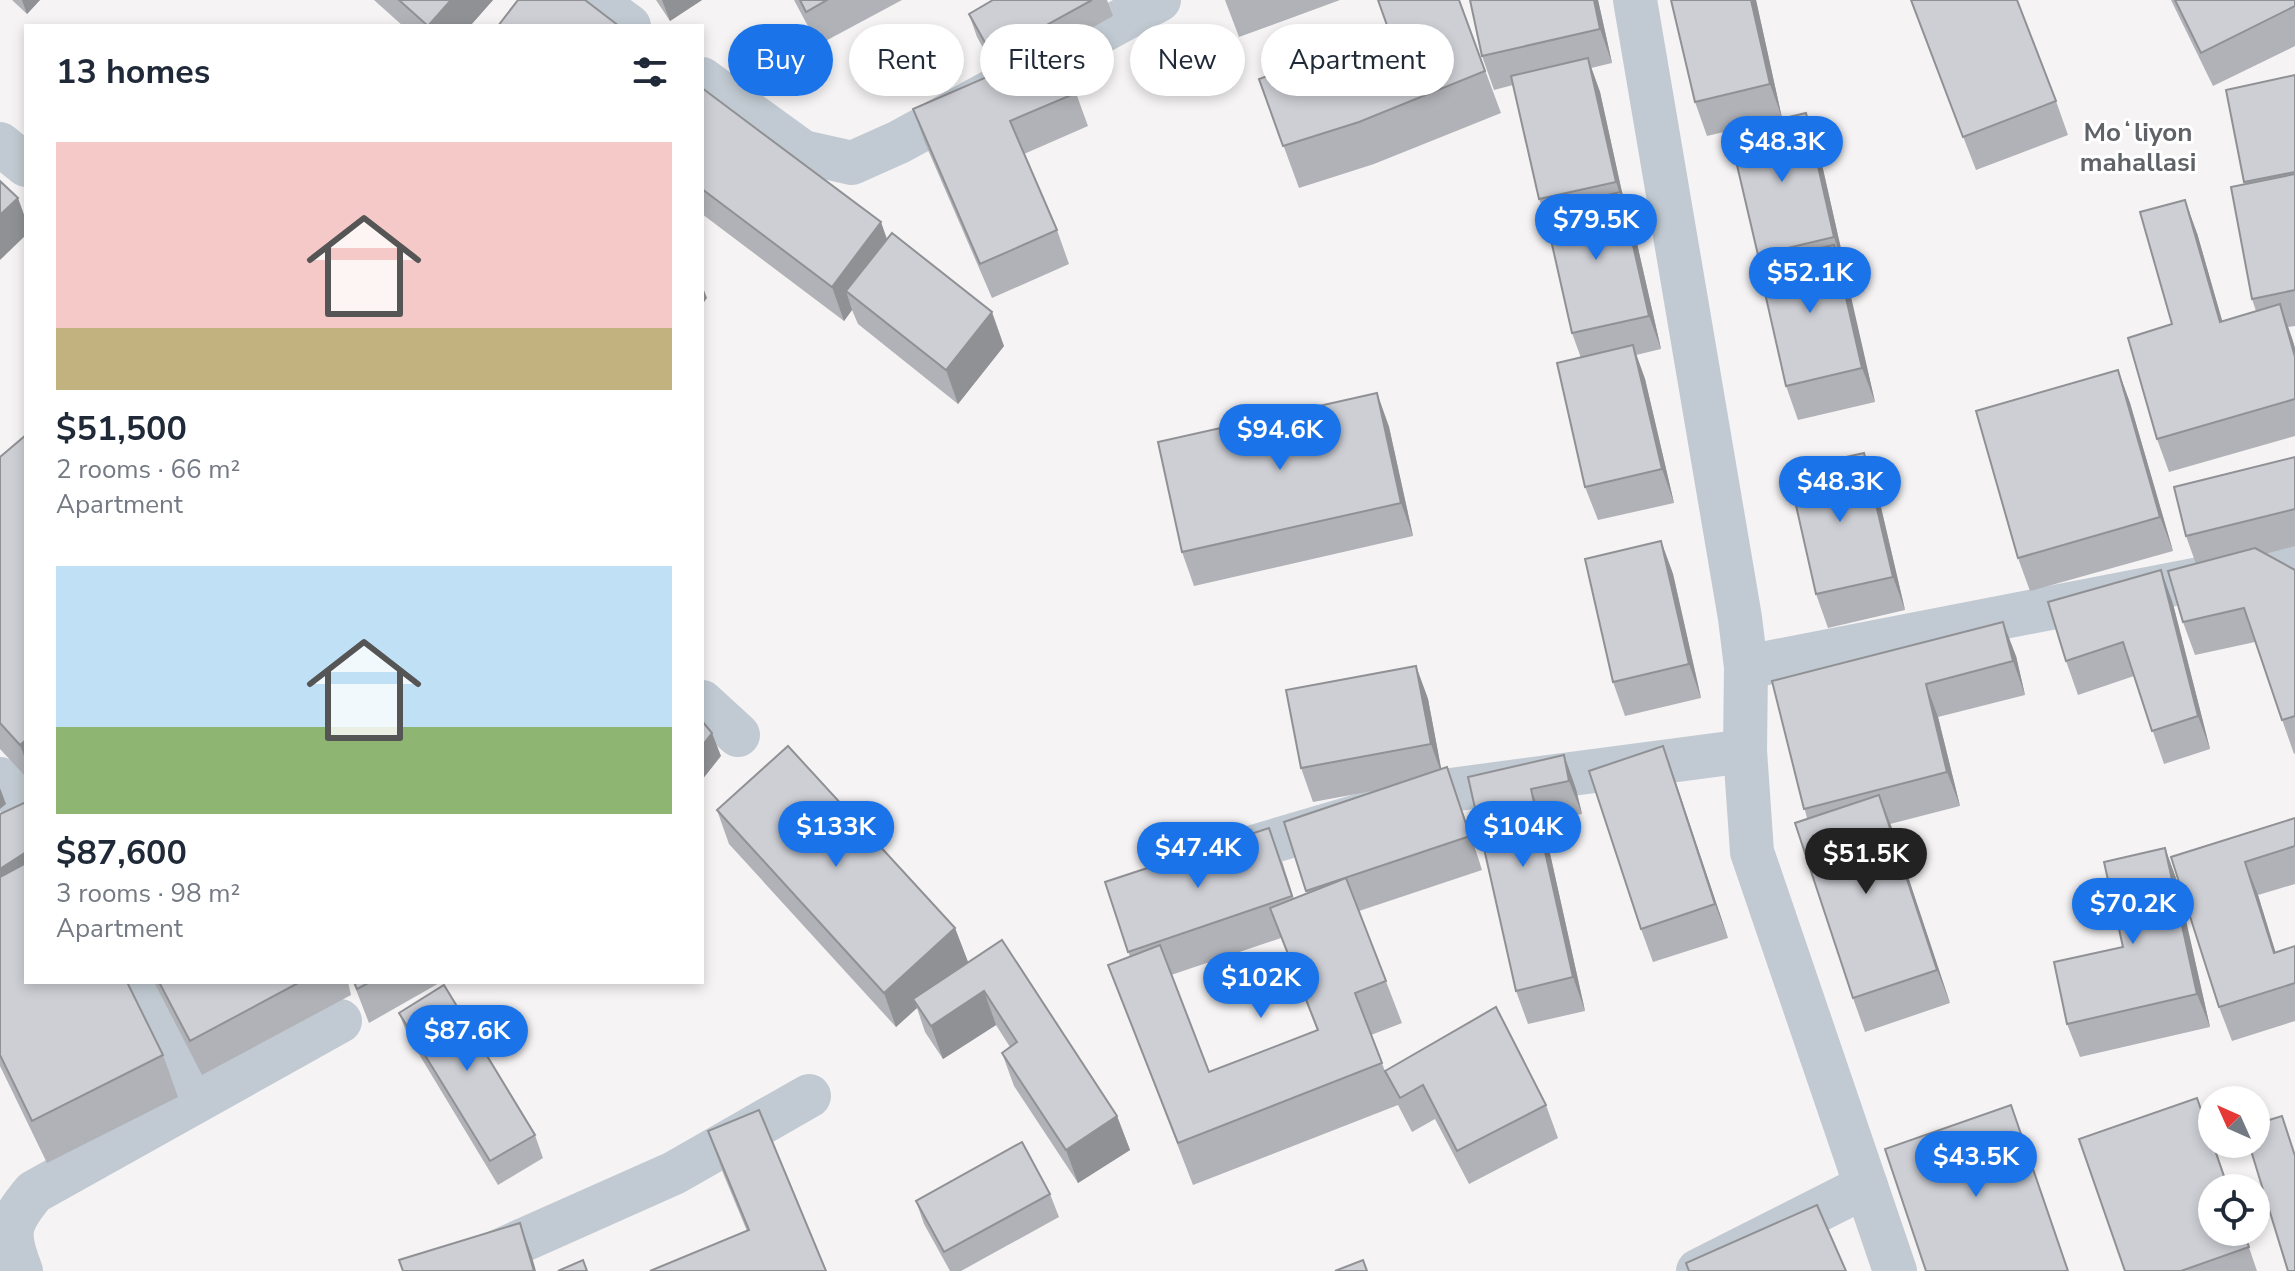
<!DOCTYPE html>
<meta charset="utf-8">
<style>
body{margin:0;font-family:"Nunito Sans",sans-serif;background:#f2f2f3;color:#1f2937;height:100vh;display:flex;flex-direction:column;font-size:30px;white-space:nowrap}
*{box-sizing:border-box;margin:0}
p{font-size:26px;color:#747a83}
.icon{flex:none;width:44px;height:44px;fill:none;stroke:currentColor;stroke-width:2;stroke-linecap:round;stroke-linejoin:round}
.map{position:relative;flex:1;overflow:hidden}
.sheet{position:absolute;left:24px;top:24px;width:680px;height:960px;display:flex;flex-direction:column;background:#fff;border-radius:0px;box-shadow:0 4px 12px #0003}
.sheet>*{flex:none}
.top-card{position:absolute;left:728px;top:24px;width:760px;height:72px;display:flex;gap:16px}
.needle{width:52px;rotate:315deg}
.fabs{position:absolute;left:2198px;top:1086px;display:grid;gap:16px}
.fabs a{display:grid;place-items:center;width:72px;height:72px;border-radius:50%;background:#fff;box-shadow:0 4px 12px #0003;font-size:40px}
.price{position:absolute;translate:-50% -68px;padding:0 18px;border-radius:28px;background:#1a73e8;color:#fff;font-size:26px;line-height:52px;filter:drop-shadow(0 2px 4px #0008)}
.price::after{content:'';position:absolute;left:50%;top:48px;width:24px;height:18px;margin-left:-12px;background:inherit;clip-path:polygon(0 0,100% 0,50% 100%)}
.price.active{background:#222;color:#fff}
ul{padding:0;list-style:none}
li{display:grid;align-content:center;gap:16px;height:424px;padding:0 32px}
li span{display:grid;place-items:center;height:248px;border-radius:0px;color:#555}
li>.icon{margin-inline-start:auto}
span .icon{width:144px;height:144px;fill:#fffc;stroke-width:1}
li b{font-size:34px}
h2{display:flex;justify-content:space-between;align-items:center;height:96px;padding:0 32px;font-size:34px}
.tag{padding:0 28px;border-radius:36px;background:#fff;box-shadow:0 4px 12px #0003;font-size:28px;line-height:72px}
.tag.active{background:#1a73e8;color:#fff}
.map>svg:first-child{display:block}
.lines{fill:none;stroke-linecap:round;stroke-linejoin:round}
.minor{stroke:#c1cad2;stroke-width:44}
.wall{fill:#b0b2b7;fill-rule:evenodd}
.shaded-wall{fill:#909195}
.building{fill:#cdcfd5;stroke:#909195;stroke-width:2}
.labels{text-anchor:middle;stroke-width:6;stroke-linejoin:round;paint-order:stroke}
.neighbourhood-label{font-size:26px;font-weight:bold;fill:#5f6368;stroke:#fff}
</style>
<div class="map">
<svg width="2295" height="1271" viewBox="0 0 2295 1271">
<rect width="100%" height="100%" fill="#f5f3f3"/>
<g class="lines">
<!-- minor -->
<g class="minor">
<polyline points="593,0 629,26"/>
<polyline points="1635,0 1740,618 1746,667 1745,751 1752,852 1895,1271"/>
<polyline points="702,79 803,152 852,163 899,142 1159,0"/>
<polyline points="0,144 26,165"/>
<polyline points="1746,667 2292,561 2295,564"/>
<polyline points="702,702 738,735"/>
<polyline points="0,779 26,807"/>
<polyline points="1216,858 1443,791 1745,751"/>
<polyline points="134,982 196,1101"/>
<path d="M 21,1271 C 6,1233 8,1223 34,1192 L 340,1021"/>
<polyline points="454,1271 674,1173 809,1096"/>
<polyline points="1698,1271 1866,1186"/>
</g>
</g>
<!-- wall -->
<g class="wall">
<polygon points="12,0 40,0 27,14"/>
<polygon points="374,0 493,0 470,26 403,26"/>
<polygon points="656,0 702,0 670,21"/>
<polygon points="794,0 902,0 818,45"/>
<polygon points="993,0 1107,0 1113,16 1056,48 1076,93 1088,126 1024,154 1057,230 1069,264 992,298 925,143 913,109 997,73 977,37 969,14"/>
<polygon points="1225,0 1340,0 1239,37"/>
<polygon points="1459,0 1501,113 1374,164 1299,188 1259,79 1389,31"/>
<polygon points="1470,0 1598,0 1612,63 1591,68 1600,92 1625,206 1633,226 1661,349 1636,355 1645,379 1674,503 1598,520 1585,487 1581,358 1572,333 1547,219 1539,199 1513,85 1494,90 1482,56"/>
<polygon points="1756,0 1782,118 1707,136 1695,102"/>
<polygon points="2171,0 2295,0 2295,46 2213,86"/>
<polygon points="1923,33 2056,101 2068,135 1976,170"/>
<polygon points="2295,75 2295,326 2288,327 2295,348 2295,436 2169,472 2157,439 2172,324 2197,233 2222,321 2256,311 2252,299 2245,184 2226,90"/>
<polygon points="702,88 887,240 1004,346 958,404 858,324 852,310 844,321 702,214"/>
<polygon points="1818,147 1846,271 1844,271 1875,402 1798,420 1786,386 1758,255"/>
<polygon points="2118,370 2130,403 2173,551 2030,591 2018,558"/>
<polygon points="1377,393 1389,427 1413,536 1194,586 1182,552"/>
<polygon points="26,435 26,777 0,749 0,457"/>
<polygon points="2295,457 2295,546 2265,554 2295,570 2295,753 2294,754 2255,642 2195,655 2183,622 2196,564 2186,536"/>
<polygon points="1876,486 1905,610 1828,628 1816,594"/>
<polygon points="1661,541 1673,574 1701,698 1625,716 1613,682"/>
<polygon points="2161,570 2173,604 2210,749 2164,764 2134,676 2078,695 2066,661"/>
<polygon points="2016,656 2025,695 1938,717 1960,806 1890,824 1950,1003 1865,1032 1853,998 1772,681"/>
<path d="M 1416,666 L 1428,699 L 1441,769 L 1459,801 L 1482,870 L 1359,911 L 1402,1023 L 1371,1035 L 1385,1071 L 1546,1105 L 1558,1138 L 1469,1184 L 1435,1119 L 1412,1132 L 1398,1105 L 1193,1185 L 1108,965 L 1130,957 L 1105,882 L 1282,861 L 1294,899 L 1307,893 L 1284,822 L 1383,789 L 1313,802 L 1301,768 ZM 1281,938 L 1317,1030 L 1209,1072 L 1171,975 Z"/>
<polygon points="1663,746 1728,938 1653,962 1641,929"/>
<polygon points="1564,755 1576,789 1582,814 1543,822 1585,1011 1528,1024 1516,991 1468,777"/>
<polygon points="717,810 955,928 968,962 1117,1116 1130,1150 1078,1183 1014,1086 1002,1053 1010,1047 996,1025 943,1059 925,1032 917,1008 896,1027 729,844"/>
<polygon points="0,814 26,982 163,1055 178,1097 47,1163 0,1066"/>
<polygon points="2295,818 2295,884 2258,895 2275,952 2295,946 2295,1021 2232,1041 2219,1007 2171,857"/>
<polygon points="2165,848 2177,881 2210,1027 2080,1057 2067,1024 2123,947"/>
<polygon points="154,982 348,982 351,995 202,1075"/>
<polygon points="353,982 441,982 369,1023"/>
<polygon points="399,1013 535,1135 543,1158 498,1185 408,1036"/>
<polygon points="2197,1098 2212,1139 2212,1144 2214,1144 2257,1271 2125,1271"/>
<polygon points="708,1131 826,1271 747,1231 723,1173"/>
<polygon points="1050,1194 1059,1217 961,1271 950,1271 924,1224 916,1201"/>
</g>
<!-- shaded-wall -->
<g class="shaded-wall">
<polygon points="22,0 40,0 27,14"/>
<polygon points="451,0 493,0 470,26 428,26"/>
<polygon points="662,0 702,0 670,21"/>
<polygon points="1594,0 1598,0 1612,63 1600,29"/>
<polygon points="1751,0 1756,0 1782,118 1770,84"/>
<polygon points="1588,58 1600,92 1625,206 1633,226 1661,349 1649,316 1623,203 1616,182"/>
<polygon points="1806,113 1818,147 1846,271 1834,237"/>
<polygon points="18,198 26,220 26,235 0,260 0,215"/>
<polygon points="2185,200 2197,233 2232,355 2220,322"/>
<polygon points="881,222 893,256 846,291 852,310 844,321 832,287"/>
<polygon points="1834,245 1847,279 1875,402 1862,368"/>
<polygon points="702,285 707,298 702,305"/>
<polygon points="2280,304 2292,338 2295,348 2295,357"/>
<polygon points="992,312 1004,346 958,404 946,370"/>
<polygon points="1633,345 1645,379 1674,503 1662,469"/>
<polygon points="2118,370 2130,403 2173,551 2160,517"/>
<polygon points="1377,393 1389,427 1413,536 1401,503"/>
<polygon points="1864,453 1876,486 1905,610 1893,577"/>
<polygon points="1661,541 1673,574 1701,698 1689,664"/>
<polygon points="2161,570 2173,604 2210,749 2198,716"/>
<polygon points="2003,622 2016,656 2025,695 2013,661"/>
<polygon points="1416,666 1428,699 1443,778 1431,744"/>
<polygon points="1926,684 1938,717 1960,806 1947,772"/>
<polygon points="712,733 721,756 702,780 702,746"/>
<polygon points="26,740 26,761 20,745"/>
<polygon points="1663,746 1675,780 1728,938 1715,904"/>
<polygon points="1564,755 1576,789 1582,814 1569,781"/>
<polygon points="1447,767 1459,801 1482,870 1470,836"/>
<polygon points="0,788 6,804 0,809"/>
<polygon points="1531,789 1543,822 1585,1011 1573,977"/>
<polygon points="1879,795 1892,828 1950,1003 1937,970"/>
<polygon points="2165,848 2177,881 2210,1027 2197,994"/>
<polygon points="26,852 26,894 0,911 0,869"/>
<polygon points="2245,862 2258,895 2286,986 2274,953"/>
<polygon points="955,928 968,962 913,999 917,1008 896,1027 884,993"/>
<polygon points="984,991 996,1025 943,1059 931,1026"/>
<polygon points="1117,1116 1130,1150 1078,1183 1066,1150"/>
<polygon points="520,1223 532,1257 536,1271 534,1271"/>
</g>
<!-- building -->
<g class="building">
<polygon points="399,0 451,0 428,26"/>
<polygon points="518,0 585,0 619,26 498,26"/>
<polygon points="800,0 827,0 806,12"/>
<polygon points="993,0 1092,0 992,55 969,14"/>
<polygon points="1378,0 1459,0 1485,71 1359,122 1283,146 1259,79 1389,31"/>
<polygon points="1470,0 1594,0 1600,29 1482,56"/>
<polygon points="1671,0 1751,0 1770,84 1695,102"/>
<polygon points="1911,0 2017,0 2056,101 1963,137"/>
<polygon points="2175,0 2295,0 2295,6 2201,53"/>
<polygon points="1056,47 1076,93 1010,121 1057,230 980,264 913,109"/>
<polygon points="1588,58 1616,182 1539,199 1511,76"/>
<polygon points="2295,75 2295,172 2244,182 2226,90"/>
<polygon points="702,88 881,222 832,287 702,189"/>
<polygon points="1806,113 1834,237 1758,255 1729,131"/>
<polygon points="2295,174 2295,290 2252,299 2231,187"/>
<polygon points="0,181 18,198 0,215"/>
<polygon points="1621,192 1649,316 1572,333 1544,209"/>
<polygon points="2185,200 2220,322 2280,304 2295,357 2295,399 2157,439 2128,338 2172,324 2140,212"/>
<polygon points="892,233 992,312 946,370 846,291"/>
<polygon points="1834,245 1862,368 1786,386 1758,262"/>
<polygon points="1633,345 1662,469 1585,487 1557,363"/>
<polygon points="2118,370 2160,517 2018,558 1976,411"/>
<polygon points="1377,393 1401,503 1182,552 1158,442"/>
<polygon points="26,435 26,740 20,745 0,723 0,457"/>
<polygon points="1864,453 1893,577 1816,594 1788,470"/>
<polygon points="2295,457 2295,509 2186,536 2174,487"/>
<polygon points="1661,541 1689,664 1613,682 1585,559"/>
<polygon points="2255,548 2295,570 2295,716 2282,720 2244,608 2183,622 2168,571"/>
<polygon points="2161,570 2198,716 2152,731 2123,642 2066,661 2048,602"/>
<polygon points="2003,622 2013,661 1926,684 1947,772 1804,809 1772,681"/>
<polygon points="1416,666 1431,744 1301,768 1286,690"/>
<polygon points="702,721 712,733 702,746"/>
<polygon points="788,746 955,928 884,993 717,810"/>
<polygon points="1663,746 1715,904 1641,929 1589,771"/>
<polygon points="1564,755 1569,781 1531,789 1573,977 1516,991 1468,777"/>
<polygon points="1447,767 1470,836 1306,891 1284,822"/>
<polygon points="1879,795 1937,970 1853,998 1795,823"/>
<polygon points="26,802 26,852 0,869 0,814"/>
<polygon points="2295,818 2295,846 2245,862 2274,953 2295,946 2295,983 2219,1007 2171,857"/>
<polygon points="1269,828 1292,896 1128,952 1105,882"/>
<polygon points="2165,848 2197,994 2067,1024 2054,962 2123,947 2104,862"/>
<polygon points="26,863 26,982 127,982 163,1055 32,1121 0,1055 0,877"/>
<polygon points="1346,878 1386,981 1355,993 1382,1063 1178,1143 1108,965 1160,945 1209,1072 1318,1030 1270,908"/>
<polygon points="1002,940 1117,1116 1066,1150 1002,1053 1017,1042 984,991 931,1026 913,999"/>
<polygon points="159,982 300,982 190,1041"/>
<polygon points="354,982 370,982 357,989"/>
<polygon points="444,985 535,1135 490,1161 399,1013"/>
<polygon points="1496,1007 1546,1105 1457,1151 1423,1085 1400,1098 1385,1071"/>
<polygon points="2197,1098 2228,1188 2212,1188 2212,1232 2243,1232 2249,1247 2181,1271 2125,1271 2079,1139"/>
<polygon points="2011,1105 2068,1271 1926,1271 1885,1149"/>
<polygon points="759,1110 826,1271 650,1271 749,1230 708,1131"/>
<polygon points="2282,1116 2295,1156 2295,1271 2288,1271 2249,1144 2256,1144 2256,1124"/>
<polygon points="1022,1142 1050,1194 944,1252 916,1201"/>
<polygon points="1817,1205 1846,1271 1689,1271 1686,1263"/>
<polygon points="520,1223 534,1271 403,1271 399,1260"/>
<polygon points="583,1260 587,1271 558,1271"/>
<polygon points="1363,1260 1367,1271 1335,1271"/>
</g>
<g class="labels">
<!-- neighbourhood labels -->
<g class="neighbourhood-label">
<text x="2138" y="141">Moʻliyon<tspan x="2138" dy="30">mahallasi</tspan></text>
</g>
</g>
</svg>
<div class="fabs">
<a><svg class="needle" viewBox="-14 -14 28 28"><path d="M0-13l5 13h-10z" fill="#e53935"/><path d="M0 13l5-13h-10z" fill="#747a83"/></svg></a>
<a><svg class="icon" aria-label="locate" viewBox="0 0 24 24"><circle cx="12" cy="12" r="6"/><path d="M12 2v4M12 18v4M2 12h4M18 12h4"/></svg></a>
</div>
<b class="price" style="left:1782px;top:184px">$48.3K</b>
<b class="price" style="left:1596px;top:262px">$79.5K</b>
<b class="price" style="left:1810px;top:315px">$52.1K</b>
<b class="price" style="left:1280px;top:472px">$94.6K</b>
<b class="price" style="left:1840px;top:524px">$48.3K</b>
<b class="price" style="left:836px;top:869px">$133K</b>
<b class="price" style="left:1523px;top:869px">$104K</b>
<b class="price" style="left:1198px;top:890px">$47.4K</b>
<b class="price active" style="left:1866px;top:896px">$51.5K</b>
<b class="price" style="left:2133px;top:946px">$70.2K</b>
<b class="price" style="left:1261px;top:1020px">$102K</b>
<b class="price" style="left:467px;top:1073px">$87.6K</b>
<b class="price" style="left:1976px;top:1199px">$43.5K</b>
<div class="top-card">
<a class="tag active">Buy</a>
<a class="tag">Rent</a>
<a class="tag">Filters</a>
<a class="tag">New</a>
<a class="tag">Apartment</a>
</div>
<section class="sheet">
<h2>13 homes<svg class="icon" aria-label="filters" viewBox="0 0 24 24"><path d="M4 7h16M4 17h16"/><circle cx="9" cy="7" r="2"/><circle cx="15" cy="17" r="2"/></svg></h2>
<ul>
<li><span style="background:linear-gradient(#f6c9c9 75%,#c2b280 0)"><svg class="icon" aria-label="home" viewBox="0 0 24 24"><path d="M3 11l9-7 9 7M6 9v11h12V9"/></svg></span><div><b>$51,500</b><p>2 rooms · 66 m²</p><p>Apartment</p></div></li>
<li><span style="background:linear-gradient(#bfe0f5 65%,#8fb573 0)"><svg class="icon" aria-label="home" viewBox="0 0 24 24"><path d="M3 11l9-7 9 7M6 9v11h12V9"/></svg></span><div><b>$87,600</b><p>3 rooms · 98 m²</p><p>Apartment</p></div></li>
</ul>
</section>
</div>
